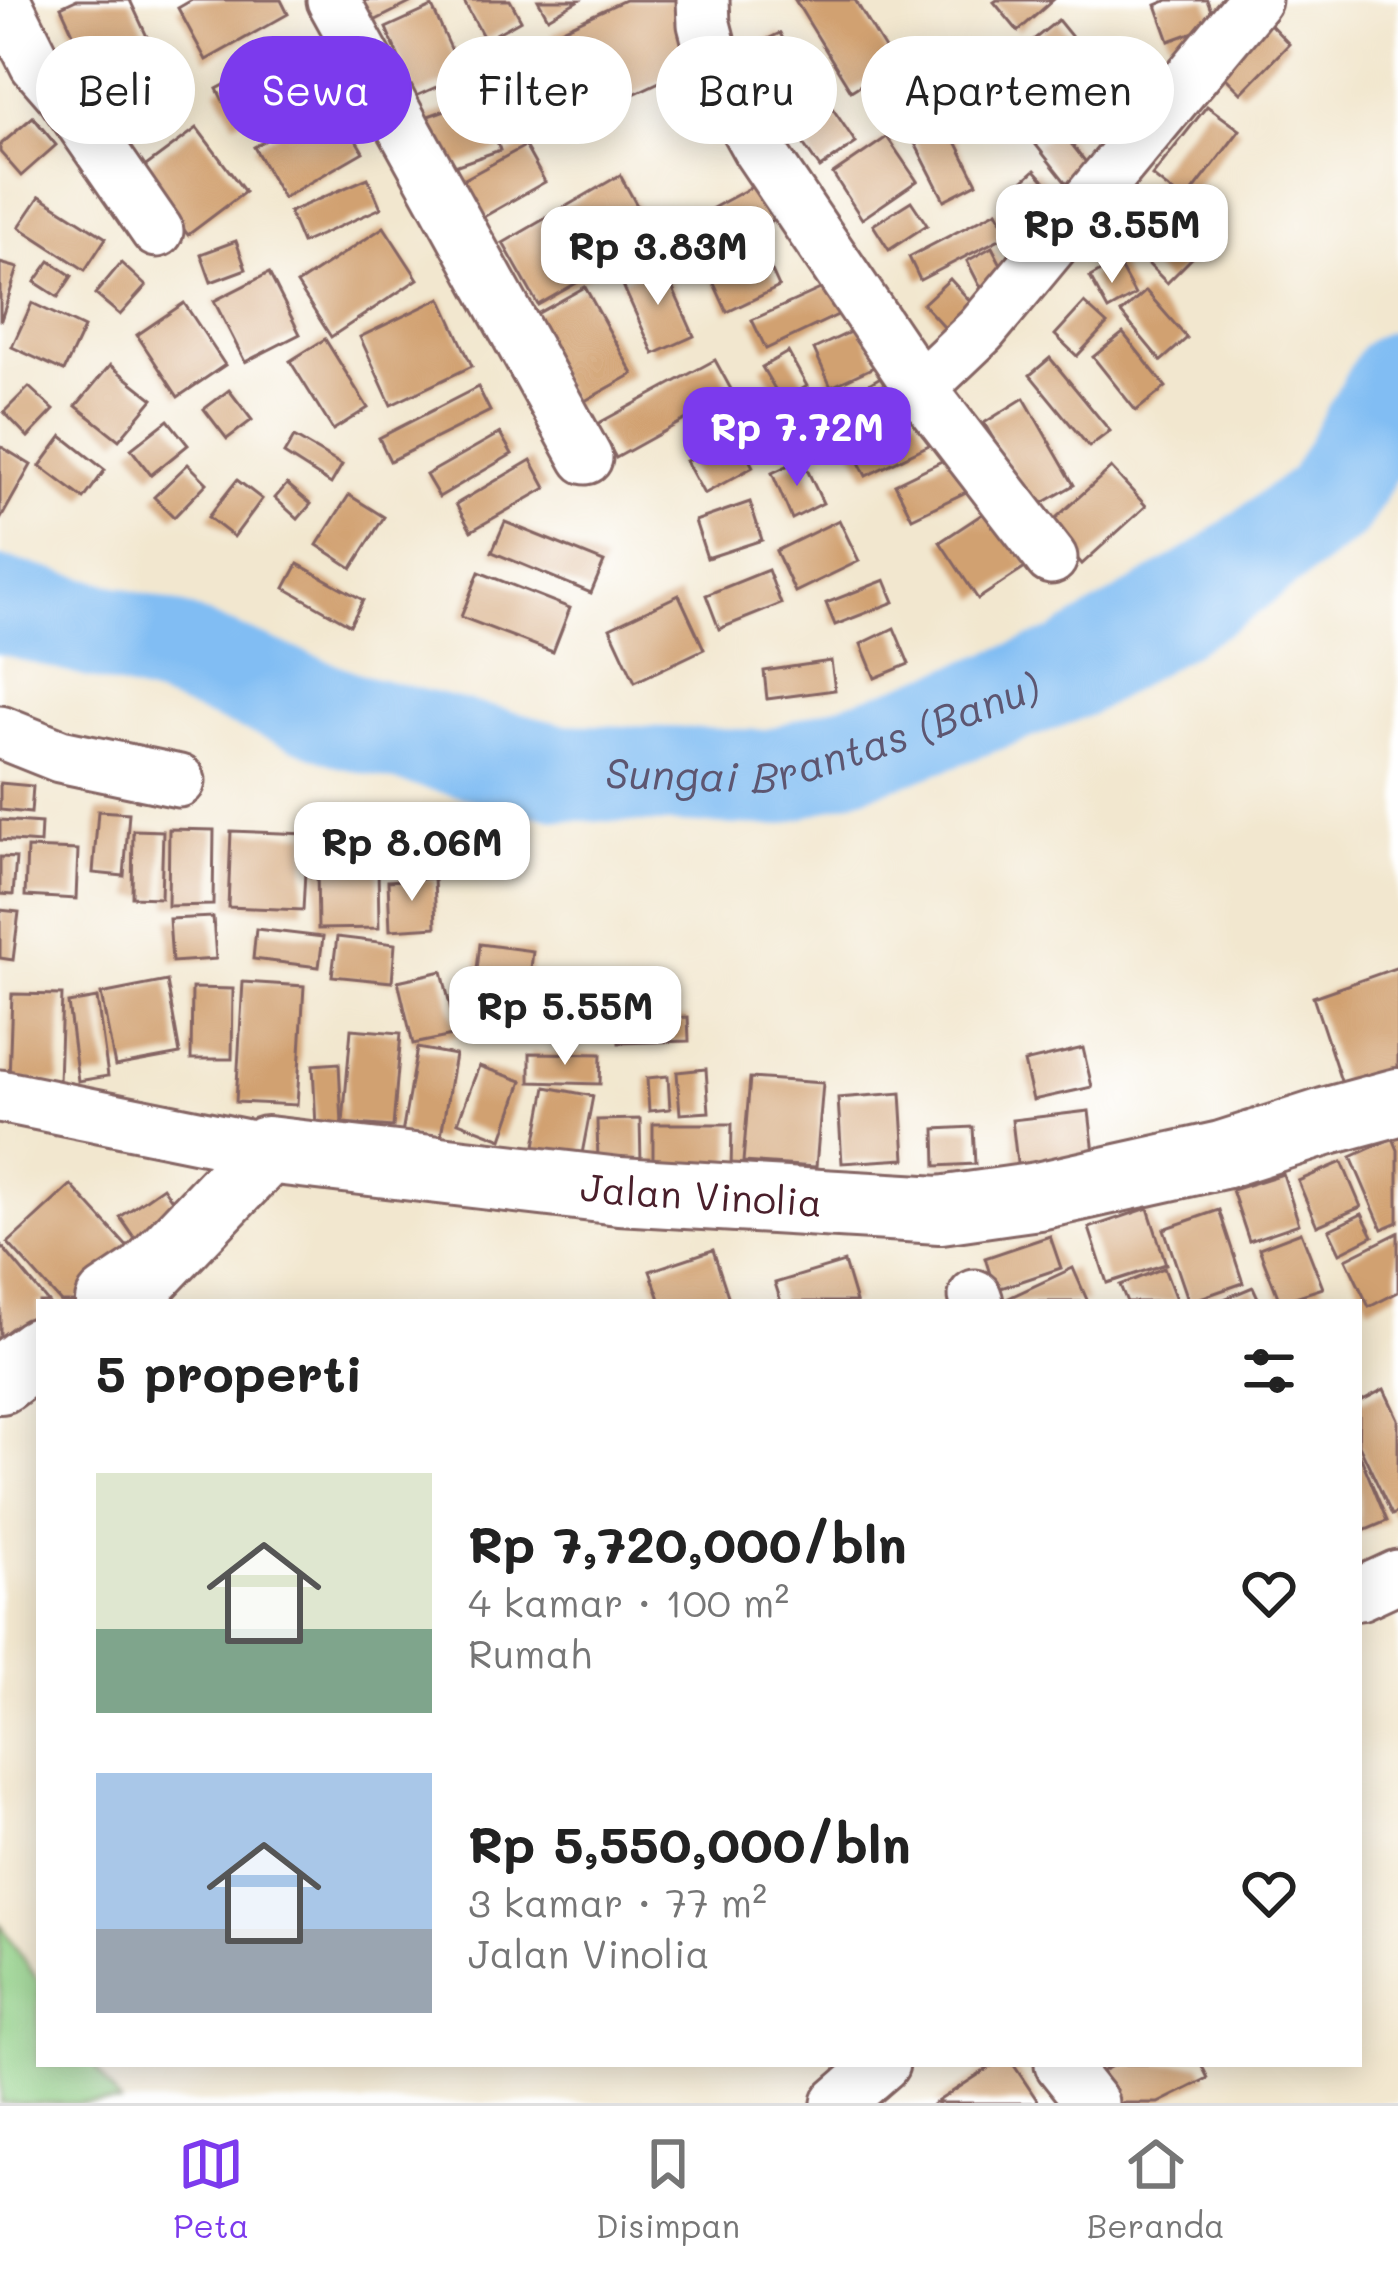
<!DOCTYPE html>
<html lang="id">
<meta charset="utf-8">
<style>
body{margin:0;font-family:Mali,sans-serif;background:#f2f2f2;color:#222;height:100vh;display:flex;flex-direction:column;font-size:45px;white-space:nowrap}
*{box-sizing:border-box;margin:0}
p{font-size:39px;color:#767676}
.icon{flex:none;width:66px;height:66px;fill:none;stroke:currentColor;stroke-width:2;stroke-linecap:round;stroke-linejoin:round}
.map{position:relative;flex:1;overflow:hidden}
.side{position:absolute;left:36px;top:1299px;width:1326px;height:768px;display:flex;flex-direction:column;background:#fff;border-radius:0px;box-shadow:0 6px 30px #0003}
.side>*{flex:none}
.top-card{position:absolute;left:36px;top:36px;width:1326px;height:108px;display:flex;gap:24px}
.price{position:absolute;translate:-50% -102px;padding:0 27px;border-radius:24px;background:#fff;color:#222;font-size:39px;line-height:78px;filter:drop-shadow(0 3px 6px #0008)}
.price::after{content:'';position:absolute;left:50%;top:72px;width:36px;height:27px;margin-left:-18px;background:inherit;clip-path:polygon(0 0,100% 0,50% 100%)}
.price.current{background:#7c3aed;color:#fff}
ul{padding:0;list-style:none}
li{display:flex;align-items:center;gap:36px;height:300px;padding:0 60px}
li span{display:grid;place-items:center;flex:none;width:336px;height:240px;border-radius:0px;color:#555}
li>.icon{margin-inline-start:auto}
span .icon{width:144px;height:144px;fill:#fffc;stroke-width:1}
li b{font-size:51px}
h2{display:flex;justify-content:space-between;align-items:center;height:144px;padding:0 60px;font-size:51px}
.chip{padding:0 42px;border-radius:54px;background:#fff;box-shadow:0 6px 30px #0003;font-size:42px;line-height:108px}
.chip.current{background:#7c3aed;color:#fff}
.tabs{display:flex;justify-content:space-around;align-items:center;height:168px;border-top:3px solid #e0e0e0;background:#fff;font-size:33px;color:#767676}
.tabs a{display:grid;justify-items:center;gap:6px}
.tabs .current{color:#7c3aed}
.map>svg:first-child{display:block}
.green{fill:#90cf85;stroke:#6d7758;stroke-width:3}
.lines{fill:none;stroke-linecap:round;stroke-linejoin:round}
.river{stroke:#81bdf3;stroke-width:96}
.building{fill:#d1a171}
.minor-casing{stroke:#856564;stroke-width:57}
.tertiary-casing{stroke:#856564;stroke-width:72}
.minor{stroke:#fff;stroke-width:51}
.tertiary{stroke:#fff;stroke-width:66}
.labels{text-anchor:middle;stroke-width:9;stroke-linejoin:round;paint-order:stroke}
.street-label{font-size:39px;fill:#4a1f2b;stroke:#fff}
.water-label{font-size:42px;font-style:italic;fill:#5d5671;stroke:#fff}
</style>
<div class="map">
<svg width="1398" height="2103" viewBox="0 0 1398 2103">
<rect width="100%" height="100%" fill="#fff"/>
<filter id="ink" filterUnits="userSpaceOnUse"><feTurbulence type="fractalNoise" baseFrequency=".00833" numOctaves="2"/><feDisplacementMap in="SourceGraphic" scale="24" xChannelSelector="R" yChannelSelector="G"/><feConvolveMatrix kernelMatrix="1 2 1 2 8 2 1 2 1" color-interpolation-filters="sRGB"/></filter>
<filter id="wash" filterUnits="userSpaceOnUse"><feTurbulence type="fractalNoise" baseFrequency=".004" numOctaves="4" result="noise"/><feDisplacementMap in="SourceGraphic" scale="48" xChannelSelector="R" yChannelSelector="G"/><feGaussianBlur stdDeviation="2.7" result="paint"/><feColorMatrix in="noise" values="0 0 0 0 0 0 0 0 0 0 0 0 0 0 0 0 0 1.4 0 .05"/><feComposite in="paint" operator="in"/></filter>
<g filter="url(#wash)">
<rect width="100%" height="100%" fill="#f2e7cf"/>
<!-- green -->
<polygon class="green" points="0,1924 39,1982 39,2064 93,2064 120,2103 0,2103"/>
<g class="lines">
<!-- river -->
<path class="river" id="s1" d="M 0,605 L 170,650 L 351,721 L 558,772 L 771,778 L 898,737 L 1071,672 L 1216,585 L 1329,501 L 1398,379"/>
</g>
<g id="blocks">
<!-- building -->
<g class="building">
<polygon points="76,0 130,0 163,71 103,99 61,7"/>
<polygon points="192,0 281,0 288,14 206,60 178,8"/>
<polygon points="354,0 416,0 366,25"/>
<polygon points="463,0 510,0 521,20 485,40"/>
<polygon points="538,0 579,0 548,18"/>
<polygon points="625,0 678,0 706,60 589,115 552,34"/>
<polygon points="795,0 855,0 894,64 851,91"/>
<polygon points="997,0 1053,0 1018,31 994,2"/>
<polygon points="1168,0 1207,0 1216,24 1169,41 1156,5"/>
<polygon points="432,7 463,75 416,96 386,28"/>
<polygon points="1058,20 1089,58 1019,116 987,77"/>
<polygon points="1267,21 1289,44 1241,93 1218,70"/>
<polygon points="780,33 807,88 769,105 743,51"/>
<polygon points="292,49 310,83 234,123 217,89"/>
<polygon points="535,66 559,111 535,124 510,79"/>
<polygon points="1123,66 1159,101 1132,131 1095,95"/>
<polygon points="822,93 856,143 820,168 786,119"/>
<polygon points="933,96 977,183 944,200 900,114"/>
<polygon points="482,97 500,150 435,173 417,120"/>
<polygon points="333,101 363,152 283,198 254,147"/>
<polygon points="1207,106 1240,130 1185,202 1152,176"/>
<polygon points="33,117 56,145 21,176 0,152 0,145"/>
<polygon points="1058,127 1100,180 1078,198 1036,145"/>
<polygon points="197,128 245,192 188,235 139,171"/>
<polygon points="887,137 917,181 862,219 833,174"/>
<polygon points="525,146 545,182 471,224 450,187"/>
<polygon points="1035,170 1069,208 1041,232 1008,194"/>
<polygon points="620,175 655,238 538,305 503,243"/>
<polygon points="368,178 381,208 302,243 289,212"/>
<polygon points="761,182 780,216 703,258 685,223"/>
<polygon points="40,196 106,238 85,270 19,227"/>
<polygon points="911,201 927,225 889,250 873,225"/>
<polygon points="997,211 1009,234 920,280 909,257"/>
<polygon points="1147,212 1192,258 1167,283 1122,237"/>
<polygon points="384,227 418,279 331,337 297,284"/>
<polygon points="236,241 246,269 211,282 201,254"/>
<polygon points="992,247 1010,282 985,296 967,261"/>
<polygon points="764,254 779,287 727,312 712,279"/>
<polygon points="50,261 72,276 58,297 35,282"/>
<polygon points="661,262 694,336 654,354 621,281"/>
<polygon points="1117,262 1135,295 1108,310 1090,277"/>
<polygon points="0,263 18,268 1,320 0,320"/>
<polygon points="121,263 146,286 120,315 95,294"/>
<polygon points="269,273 300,334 245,362 214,301"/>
<polygon points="950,279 982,314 955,339 923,304"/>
<polygon points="836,282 848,310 766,349 752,320"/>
<polygon points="585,287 633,374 574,407 526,320"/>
<polygon points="1146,291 1187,338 1161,361 1121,313"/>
<polygon points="441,298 472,366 391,405 360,337"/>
<polygon points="32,303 84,328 64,371 12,347"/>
<polygon points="184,303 225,365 178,397 137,335"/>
<polygon points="1084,303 1107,324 1077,356 1055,335"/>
<polygon points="861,327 878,365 831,387 814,349"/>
<polygon points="1123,333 1166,387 1136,411 1093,357"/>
<polygon points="325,339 368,408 333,430 290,361"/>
<polygon points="788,352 807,386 782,401 762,367"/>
<polygon points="1050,358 1110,431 1089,447 1030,375"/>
<polygon points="715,360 733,393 616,458 597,424"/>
<polygon points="110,365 153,399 119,440 76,406"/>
<polygon points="899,366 914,393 840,436 825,410"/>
<polygon points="29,387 54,410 28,437 4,412"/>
<polygon points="478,387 490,411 390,461 379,438"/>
<polygon points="229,390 252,420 227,439 204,409"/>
<polygon points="1024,398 1074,485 1034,508 984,423"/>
<polygon points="808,410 823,439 807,447 792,418"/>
<polygon points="916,415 931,444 866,476 851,447"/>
<polygon points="168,420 188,445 151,475 131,449"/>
<polygon points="500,433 512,454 439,497 426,475"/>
<polygon points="736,434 753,467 704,494 686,461"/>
<polygon points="62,436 105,470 84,499 40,466"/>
<polygon points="294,437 342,465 331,484 284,454"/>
<polygon points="0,446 31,465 0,520"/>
<polygon points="952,456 968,491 912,518 895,484"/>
<polygon points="802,459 823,503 792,519 772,473"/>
<polygon points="531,460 546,488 471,531 456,504"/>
<polygon points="188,464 207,483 174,517 154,497"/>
<polygon points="1111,468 1146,506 1082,564 1048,525"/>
<polygon points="237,480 262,499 234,537 208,517"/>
<polygon points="287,484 311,504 298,519 275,498"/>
<polygon points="349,495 384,517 352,568 317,545"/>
<polygon points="750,502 762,540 707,558 695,521"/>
<polygon points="993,507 1031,564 978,599 940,542"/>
<polygon points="839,520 859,561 795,592 776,551"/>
<polygon points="505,522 604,562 591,593 492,552"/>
<polygon points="298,564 363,600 350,625 285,588"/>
<polygon points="768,570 781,604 719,629 706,595"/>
<polygon points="479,572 570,608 553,652 461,617"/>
<polygon points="885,580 894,602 835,625 826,603"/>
<polygon points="679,595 704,649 635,682 610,628"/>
<polygon points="894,628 909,664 875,678 861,644"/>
<polygon points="831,661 835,690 767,699 764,671"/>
<polygon points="0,783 33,786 31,813 0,810"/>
<polygon points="98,811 129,813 124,876 93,873"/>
<polygon points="0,820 41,823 40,843 0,840"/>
<polygon points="169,829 214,830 213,905 168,906"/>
<polygon points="133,830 163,831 161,898 132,897"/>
<polygon points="231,831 307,834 303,910 228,907"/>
<polygon points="27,848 78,850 76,899 25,896"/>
<polygon points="0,857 16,858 13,895 0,894"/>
<polygon points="378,866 379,928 318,929 317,868"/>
<polygon points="434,878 436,927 390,930 388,881"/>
<polygon points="0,910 19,912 13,960 0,958"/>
<polygon points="213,917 216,959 172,962 169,919"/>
<polygon points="256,929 323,937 319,967 253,959"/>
<polygon points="337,937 395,944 392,982 332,976"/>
<polygon points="480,944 533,951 529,986 476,978"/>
<polygon points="1398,967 1398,1081 1347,1099 1313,997"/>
<polygon points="442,971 457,1035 413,1044 398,981"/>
<polygon points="167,981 180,1054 115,1066 101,994"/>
<polygon points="243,982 304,986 297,1105 236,1102"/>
<polygon points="192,988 233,989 232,1059 191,1059"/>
<polygon points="489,989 497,1025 463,1032 456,997"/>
<polygon points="12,994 62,995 59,1082 9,1081"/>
<polygon points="614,995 615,1015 546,1021 544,1001"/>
<polygon points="97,998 108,1076 78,1081 68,1003"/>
<polygon points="688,1017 689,1041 619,1043 618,1020"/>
<polygon points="351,1029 401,1033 393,1127 343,1123"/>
<polygon points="417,1048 455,1055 440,1141 402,1134"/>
<polygon points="1083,1048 1092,1087 1033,1100 1024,1062"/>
<polygon points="530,1053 601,1054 600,1084 530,1082"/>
<polygon points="339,1063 342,1125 316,1127 313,1065"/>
<polygon points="479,1066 522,1081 502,1139 458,1122"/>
<polygon points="706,1069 709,1112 680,1114 677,1072"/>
<polygon points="668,1076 670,1109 649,1111 647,1078"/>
<polygon points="750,1078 823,1083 816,1167 743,1162"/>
<polygon points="546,1087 593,1096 581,1159 534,1151"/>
<polygon points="901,1093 905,1159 842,1163 838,1098"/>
<polygon points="1089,1111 1096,1170 1019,1180 1012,1120"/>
<polygon points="640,1119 641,1162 598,1164 597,1120"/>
<polygon points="653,1124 732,1124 731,1172 653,1172"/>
<polygon points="973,1127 975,1164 936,1166 935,1129"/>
<polygon points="1393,1138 1398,1150 1398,1222 1382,1229 1351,1157"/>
<polygon points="1342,1162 1361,1207 1317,1226 1298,1181"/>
<polygon points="1283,1174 1299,1224 1249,1241 1232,1190"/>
<polygon points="71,1185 131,1251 75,1302 61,1302 8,1243"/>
<polygon points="163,1187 188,1223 145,1253 120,1217"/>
<polygon points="1148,1208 1166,1264 1107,1283 1089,1228"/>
<polygon points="1219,1210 1243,1283 1189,1302 1164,1229"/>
<polygon points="1362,1214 1373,1236 1340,1253 1329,1230"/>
<polygon points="1301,1232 1323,1288 1280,1302 1259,1248"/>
<polygon points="1398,1233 1398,1292 1369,1307 1346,1259"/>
<polygon points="1050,1236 1061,1268 995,1290 985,1258"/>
<polygon points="0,1244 48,1302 39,1302 39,1322 0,1354"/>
<polygon points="713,1250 730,1302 661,1302 650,1271"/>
<polygon points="844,1262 856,1302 781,1302 775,1283"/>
<polygon points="1073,1268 1088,1302 1000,1302"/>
<polygon points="1164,1268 1177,1302 1127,1302 1120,1285"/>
<polygon points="1253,1287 1260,1302 1217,1302"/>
<polygon points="1384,1389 1398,1419 1398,1512 1392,1515 1359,1445 1359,1402"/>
<polygon points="1359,1453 1387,1521 1359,1533"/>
<polygon points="995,2064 1013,2064 1039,2103 935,2103"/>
<polygon points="1116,2064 1201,2064 1208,2078 1158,2103 1109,2103 1095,2075"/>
</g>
</g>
</g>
<g filter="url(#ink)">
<use href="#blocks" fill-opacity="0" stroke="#856564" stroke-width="3"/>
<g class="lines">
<!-- minor casing -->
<g class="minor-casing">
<g id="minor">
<polyline points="4,0 36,64 63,95 157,231"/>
<polyline points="333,0 586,458"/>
<polyline points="703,0 704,24 717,74 759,150 920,388 1051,558"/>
<polyline points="920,388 981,330 1255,0"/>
<polyline points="0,732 60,756 179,781"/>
<polyline points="0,1096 267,1150"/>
<polyline points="975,1296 977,1302"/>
<polyline points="1359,1594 1398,1576"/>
<polyline points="1061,2064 1092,2103"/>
<polyline points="838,2103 883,2064"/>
</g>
</g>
<!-- tertiary casing -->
<g class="tertiary-casing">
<g id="tertiary">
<path id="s2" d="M 109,1302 L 145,1278 L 267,1150 L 619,1191 L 940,1210 L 1038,1196 L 1222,1155 L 1328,1121 L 1398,1102"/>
<polyline points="0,1380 39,1351"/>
</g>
</g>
<!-- minor -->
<use href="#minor" class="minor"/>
<!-- tertiary -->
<use href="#tertiary" class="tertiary"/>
</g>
</g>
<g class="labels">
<!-- street labels -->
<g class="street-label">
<text dy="14" stroke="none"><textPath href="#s2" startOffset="657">Jalan Vinolia</textPath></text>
</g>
<!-- water labels -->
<g class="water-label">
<text dy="15" stroke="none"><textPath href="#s1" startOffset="855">Sungai Brantas (Banu)</textPath></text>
</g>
</g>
</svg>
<b class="price" style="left:1112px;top:286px">Rp 3.55M</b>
<b class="price" style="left:658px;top:308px">Rp 3.83M</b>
<b class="price current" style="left:797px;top:489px">Rp 7.72M</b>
<b class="price" style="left:412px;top:904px">Rp 8.06M</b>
<b class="price" style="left:565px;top:1068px">Rp 5.55M</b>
<div class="top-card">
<a class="chip">Beli</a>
<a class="chip current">Sewa</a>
<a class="chip">Filter</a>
<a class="chip">Baru</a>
<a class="chip">Apartemen</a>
</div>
<section class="side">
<h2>5 properti<svg class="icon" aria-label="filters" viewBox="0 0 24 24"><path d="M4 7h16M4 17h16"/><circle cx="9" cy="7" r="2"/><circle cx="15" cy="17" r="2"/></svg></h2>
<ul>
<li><span style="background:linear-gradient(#dfe7d0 65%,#7fa58c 0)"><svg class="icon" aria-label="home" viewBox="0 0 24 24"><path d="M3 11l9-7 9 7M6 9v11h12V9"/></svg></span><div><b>Rp 7,720,000/bln</b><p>4 kamar · 100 m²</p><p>Rumah</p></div><svg class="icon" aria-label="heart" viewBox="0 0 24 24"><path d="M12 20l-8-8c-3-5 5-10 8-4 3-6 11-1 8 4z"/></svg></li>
<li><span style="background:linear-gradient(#a9c7e8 65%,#9aa5b1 0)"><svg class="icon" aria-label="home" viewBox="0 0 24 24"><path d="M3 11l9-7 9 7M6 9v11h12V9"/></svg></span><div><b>Rp 5,550,000/bln</b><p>3 kamar · 77 m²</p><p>Jalan Vinolia</p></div><svg class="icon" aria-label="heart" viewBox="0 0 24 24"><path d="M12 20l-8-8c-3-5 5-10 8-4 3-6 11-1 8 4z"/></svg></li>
</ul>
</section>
</div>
<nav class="tabs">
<a class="current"><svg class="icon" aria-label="map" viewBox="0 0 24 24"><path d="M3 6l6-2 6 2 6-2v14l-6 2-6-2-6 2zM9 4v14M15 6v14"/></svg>Peta</a>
<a><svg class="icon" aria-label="saved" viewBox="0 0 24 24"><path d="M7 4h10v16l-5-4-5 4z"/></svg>Disimpan</a>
<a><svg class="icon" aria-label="home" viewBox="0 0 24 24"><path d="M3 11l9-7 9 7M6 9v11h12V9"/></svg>Beranda</a>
</nav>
